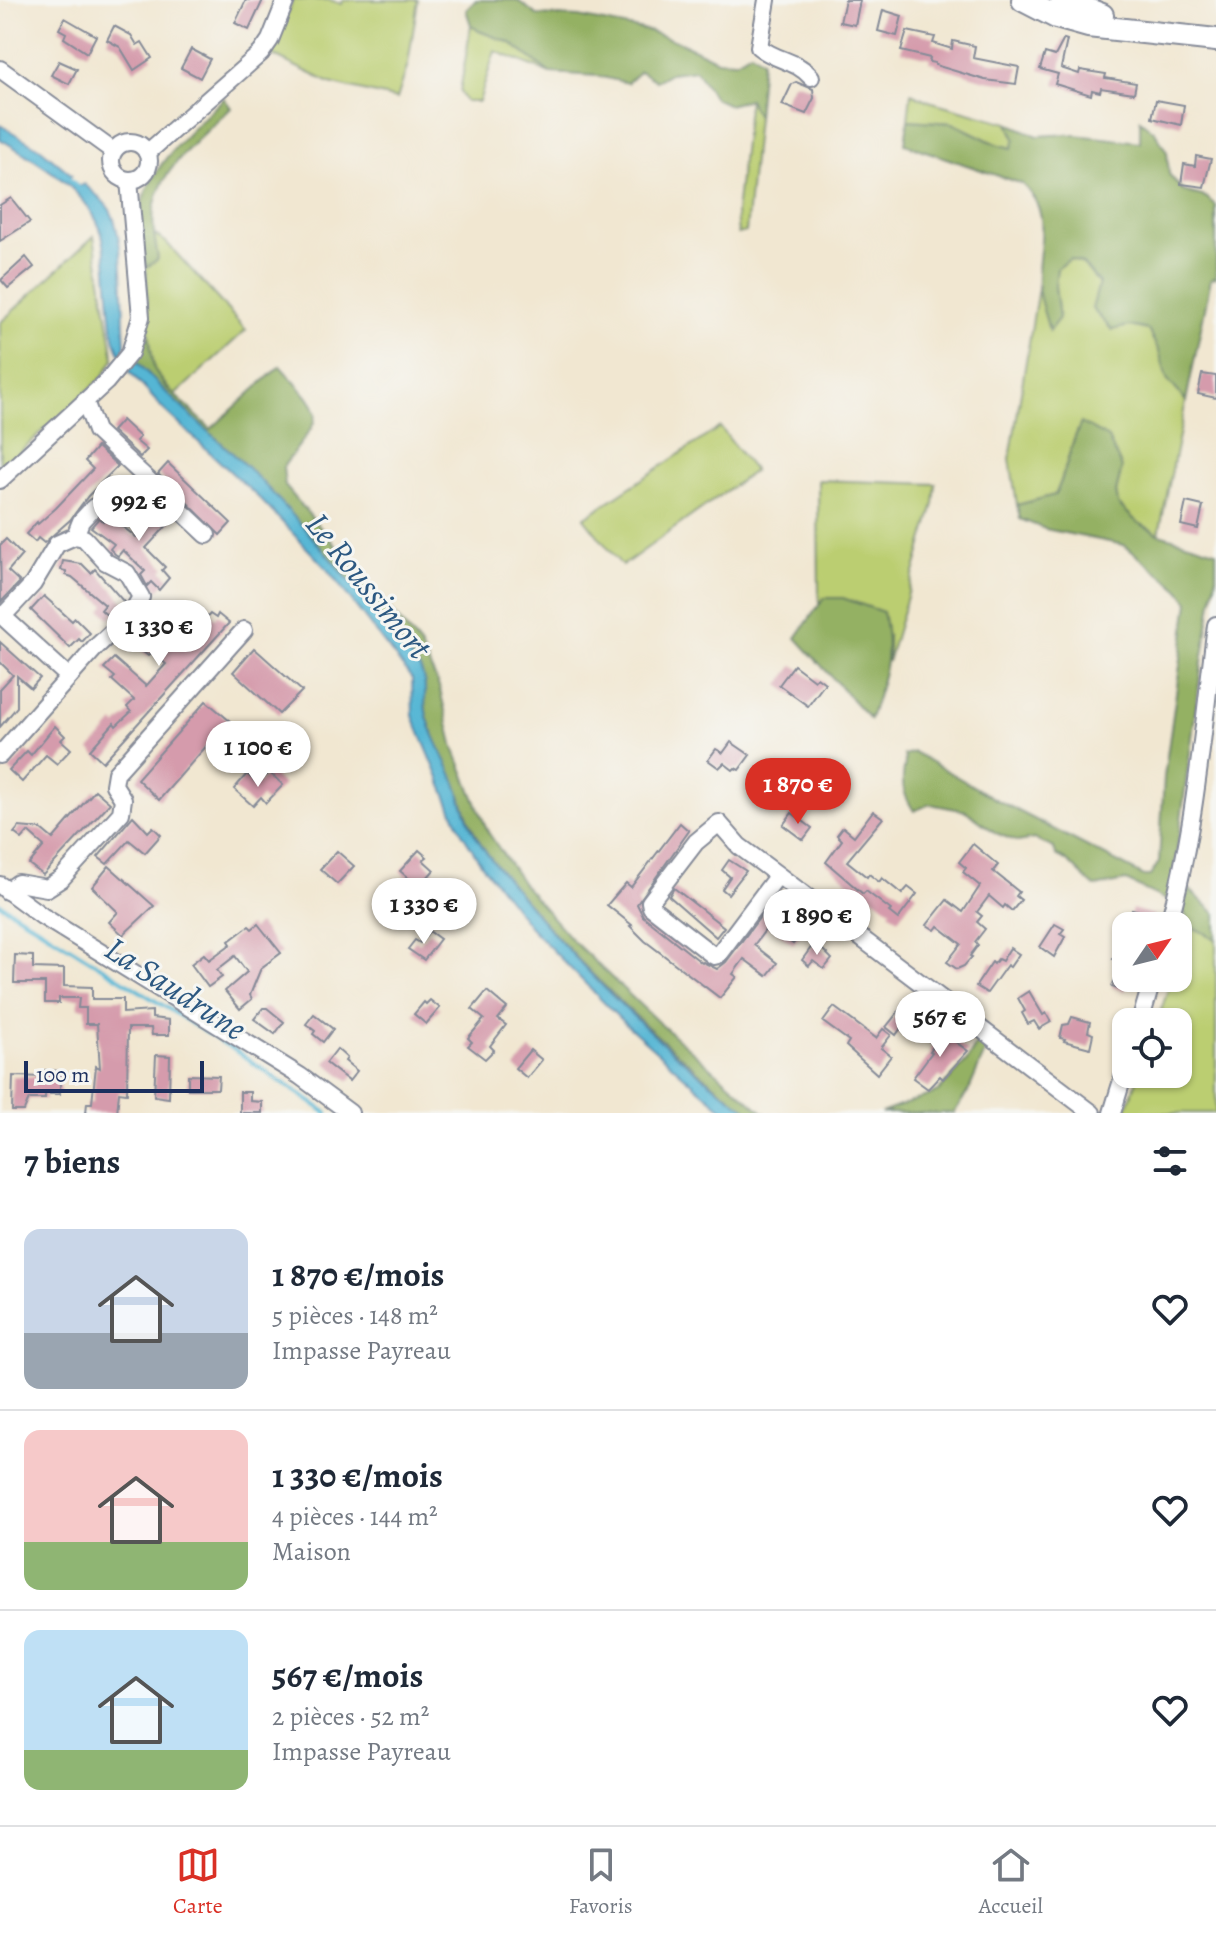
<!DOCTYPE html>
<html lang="fr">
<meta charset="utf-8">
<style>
body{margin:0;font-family:Alegreya,serif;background:#f2f2f3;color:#1f2937;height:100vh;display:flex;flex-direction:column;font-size:30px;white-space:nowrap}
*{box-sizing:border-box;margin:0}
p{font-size:26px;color:#747a83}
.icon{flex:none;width:44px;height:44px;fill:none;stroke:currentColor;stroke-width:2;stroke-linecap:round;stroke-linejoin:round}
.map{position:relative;height:1113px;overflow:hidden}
.drawer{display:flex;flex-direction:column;background:#fff;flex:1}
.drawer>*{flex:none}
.needle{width:52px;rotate:55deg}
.tools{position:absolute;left:1112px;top:912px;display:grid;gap:16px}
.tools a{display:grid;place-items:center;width:80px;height:80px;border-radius:16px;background:#fff;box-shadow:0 2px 6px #0004;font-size:40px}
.scale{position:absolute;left:24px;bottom:20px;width:180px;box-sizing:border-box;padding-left:8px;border:4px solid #1b2f5e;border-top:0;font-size:22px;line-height:28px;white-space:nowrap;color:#1b2f5e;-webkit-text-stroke:6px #f6f6f2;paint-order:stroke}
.price{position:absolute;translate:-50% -68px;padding:0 18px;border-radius:28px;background:#fff;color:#222;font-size:26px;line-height:52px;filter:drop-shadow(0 2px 4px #0008)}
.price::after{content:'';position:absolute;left:50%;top:48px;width:24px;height:18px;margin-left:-12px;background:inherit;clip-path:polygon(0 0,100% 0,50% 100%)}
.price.on{background:#d93025;color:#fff}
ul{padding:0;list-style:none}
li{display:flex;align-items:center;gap:24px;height:200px;padding:0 24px}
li+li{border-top:2px solid #e0e1e3}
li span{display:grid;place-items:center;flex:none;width:224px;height:160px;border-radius:16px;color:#555}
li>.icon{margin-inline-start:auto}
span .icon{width:96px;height:96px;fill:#fffc;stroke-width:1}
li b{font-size:34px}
h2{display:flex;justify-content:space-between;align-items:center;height:96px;padding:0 24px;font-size:34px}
.menu{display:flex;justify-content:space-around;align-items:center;height:112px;border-top:2px solid #e0e1e3;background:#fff;font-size:22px;color:#747a83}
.menu a{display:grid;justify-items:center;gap:4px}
.menu .on{color:#d93025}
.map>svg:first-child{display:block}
.green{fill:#bbce71;stroke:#6b7e68;stroke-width:2}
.forest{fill:#94b163;stroke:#587060;stroke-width:2}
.water{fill:#55b6d4;stroke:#387299;stroke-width:2}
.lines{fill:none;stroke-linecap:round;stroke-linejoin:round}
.stream{stroke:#55b6d4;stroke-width:4}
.building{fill:#d59bac}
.minor-casing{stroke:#868b98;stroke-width:20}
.major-casing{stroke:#868b98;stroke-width:26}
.minor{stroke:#fff;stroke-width:16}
.major{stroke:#fff;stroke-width:22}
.labels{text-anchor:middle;stroke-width:6;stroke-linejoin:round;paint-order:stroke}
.water-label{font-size:34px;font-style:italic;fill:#2c5881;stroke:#f6f6f2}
</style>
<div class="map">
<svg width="1216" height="1113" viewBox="0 0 1216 1113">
<rect width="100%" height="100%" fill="#f6f6f2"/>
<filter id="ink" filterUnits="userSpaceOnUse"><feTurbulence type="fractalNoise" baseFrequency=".0125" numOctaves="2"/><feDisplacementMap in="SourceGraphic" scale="16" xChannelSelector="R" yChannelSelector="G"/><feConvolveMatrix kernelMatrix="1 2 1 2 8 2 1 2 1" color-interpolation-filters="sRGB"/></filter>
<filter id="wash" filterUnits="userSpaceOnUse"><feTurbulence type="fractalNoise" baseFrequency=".006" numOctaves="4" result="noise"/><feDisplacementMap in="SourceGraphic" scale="32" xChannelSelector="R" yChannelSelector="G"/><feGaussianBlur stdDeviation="1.8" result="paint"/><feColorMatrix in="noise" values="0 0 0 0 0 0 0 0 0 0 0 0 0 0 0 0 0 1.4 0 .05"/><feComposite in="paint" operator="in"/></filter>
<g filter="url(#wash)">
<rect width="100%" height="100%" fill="#f1e7d1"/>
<!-- green -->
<g class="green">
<polygon points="293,0 330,0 342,4 343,0 418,0 408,64 397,99 330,83 270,54"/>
<polygon points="471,25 479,31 511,43 550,73 495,51 479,102 466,102 460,92"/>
<polygon points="911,93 929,101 1008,123 1015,139 1013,148 996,144 953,123 908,120"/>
<polygon points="749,98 757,117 746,232 738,234 736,213"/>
<polygon points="154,234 166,242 246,330 174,396 154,369 149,335 146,268 158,259"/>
<polygon points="94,236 114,359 102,378 0,470 0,323"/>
<path d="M 1070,259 L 1083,263 L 1130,326 L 1148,330 L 1159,351 L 1168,379 L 1186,401 L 1159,534 L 1137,522 L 1118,504 L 1116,492 L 1122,468 L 1108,439 L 1081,424 C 1068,446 1067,472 1055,495 L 1017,505 L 1010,459 L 1038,288 L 1049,330 L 1059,318 L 1055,286 L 1057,269 Z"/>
<polygon points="720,427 754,471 622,566 584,518"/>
<polygon points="818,480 936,484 934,504 888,662 888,636 824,598 819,605"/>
<polygon points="1190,926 1216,939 1216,1113 1125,1113 1139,1074 1178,1074 1178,1022 1157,1022 1172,978 1178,978 1178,961"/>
</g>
<!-- forest -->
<g class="forest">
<polygon points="476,0 517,0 537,15 579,17 649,31 682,43 717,60 736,61 751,52 762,60 757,117 749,99 729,105 714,98 696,70 670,73 656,81 640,71 627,83 598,76 550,73 511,43 479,31 471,25 466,10"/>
<path d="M 224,98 L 231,108 C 204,135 163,165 155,204 C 151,222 155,241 158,259 L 146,268 C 144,252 139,234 140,219 C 141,172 193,129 224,98 Z"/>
<path d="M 908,120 L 953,123 L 996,144 L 1012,148 L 1015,139 L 1008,123 L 1038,136 L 1066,134 L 1140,142 L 1140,120 L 1155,132 L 1167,152 L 1169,174 L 1183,191 L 1206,197 L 1216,206 L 1216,278 L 1211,279 L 1186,401 L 1167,379 L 1159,351 L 1148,330 L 1130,326 L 1112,330 L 1092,309 L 1099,283 L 1083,264 L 1070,259 L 1057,269 L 1055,286 L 1059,318 L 1049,331 C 1046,317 1039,301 1038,287 C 1035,248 1056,215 1022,184 L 905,144 Z"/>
<path d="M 149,335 L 154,369 L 166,387 L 211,429 L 280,366 C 329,420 325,409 283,467 L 285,486 L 420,645 L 439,686 L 454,748 L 488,832 L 523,884 L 571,939 L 657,1021 L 764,1113 L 752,1113 L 744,1108 C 665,1047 592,979 527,903 C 508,880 486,856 473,829 C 465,813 461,794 453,778 C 444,757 433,738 427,716 C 422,699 429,685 420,669 C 368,603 316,539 258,478 C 218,437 172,403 135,359 Z"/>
<path d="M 1081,423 L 1108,438 L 1122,468 L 1116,492 L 1118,504 L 1137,522 L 1159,534 L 1216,551 L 1216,578 L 1202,662 L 1172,888 L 1166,900 L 1126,881 L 1095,887 C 1081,877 1072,861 1056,855 L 1054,848 L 1034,839 L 1018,842 L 996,833 L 966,811 L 930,804 L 914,811 C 907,800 902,790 903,777 C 903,767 907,765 904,755 L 914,752 L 999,801 L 1144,876 L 1150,876 L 1159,862 L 1164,777 L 1189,602 L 1179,589 L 1124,545 L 1045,529 L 1020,519 L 1017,505 L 1055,495 C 1067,472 1069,447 1081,423 Z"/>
<path d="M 824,598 L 843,598 L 883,612 C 893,657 883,677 870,719 L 796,638 Z"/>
<polygon points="1189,889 1216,914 1216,939 1190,926 1182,907"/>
<polygon points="978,1041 986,1050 969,1090 954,1113 881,1113 938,1092 966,1062"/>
</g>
<!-- water -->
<g class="water">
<path d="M 0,125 L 41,149 L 72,175 L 68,180 L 78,187 L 84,184 C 93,192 103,199 110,210 C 126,240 122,309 125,345 L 121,355 C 111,338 111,315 109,295 C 107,275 107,254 102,234 C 88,189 38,162 0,139 Z"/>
<path d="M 135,359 C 172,403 218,437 258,478 C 316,538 368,603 420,669 C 429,685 422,699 427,716 C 433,740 447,760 456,783 C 461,798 465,814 472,829 C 485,855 508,879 526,902 C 592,980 667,1055 752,1113 L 728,1113 L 698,1088 L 620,1019 L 530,927 L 482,865 L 461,831 L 413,716 L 412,679 L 326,568 L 260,499 L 163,409 L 129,371 Z"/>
</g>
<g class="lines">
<!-- stream -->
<g class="stream">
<polyline points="67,177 81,190"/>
<polyline points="0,904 236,1051 327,1113"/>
</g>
</g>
<g id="blocks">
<!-- building -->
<g class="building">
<polygon points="246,0 263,0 249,30 235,23"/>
<polygon points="845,0 860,0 855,25 840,22"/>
<polygon points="883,10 902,16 897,36 878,31"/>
<polygon points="65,18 96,36 87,53 64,38 66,33 59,29"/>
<polygon points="114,26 131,35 137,45 142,42 152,58 134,70 120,47 107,40"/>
<polygon points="907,31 935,37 933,43 952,49 953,41 975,46 973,58 1019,67 1016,84 985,80 935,65 935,63 929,62 930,58 901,51"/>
<polygon points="1064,39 1067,40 1061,68 1079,74 1080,70 1106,74 1105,78 1136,83 1134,93 1101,88 1100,92 1092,90 1091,95 1055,84 1058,74 1040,69 1045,53 1055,56"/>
<polygon points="191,49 210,59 200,78 181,68"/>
<polygon points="59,61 77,69 69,84 51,75"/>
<polygon points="796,82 813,89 814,98 806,114 782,105 792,84"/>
<polygon points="1156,100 1184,105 1181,125 1152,118"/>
<polygon points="1196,156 1211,159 1204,187 1181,184 1184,164 1195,166"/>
<polygon points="11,198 30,222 0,241 0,205"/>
<polygon points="26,257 34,267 8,288 1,280"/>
<polygon points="1202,374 1216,376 1216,398 1198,394"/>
<polygon points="122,420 140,437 136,441 147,450 140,457 112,431"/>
<polygon points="97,447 118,466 88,496 70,520 44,543 38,538 35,542 26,534 37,522 38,524 56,508 93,469 85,461"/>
<polygon points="168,463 231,523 220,535 158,474"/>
<polygon points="153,501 172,520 146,548 165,567 162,570 169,578 159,590 151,582 147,586 141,575 145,571 123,550 118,556 115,554 110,549 114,544 91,527 99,518 103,521 107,515 136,537 151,521 142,512"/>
<polygon points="1186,502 1203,506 1198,529 1181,525"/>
<polygon points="6,539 22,555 8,571 20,582 1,602 0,545"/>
<polygon points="63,561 82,564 91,573 95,569 124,602 120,609 110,618 101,610 105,605 72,577 66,575 66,571 61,570"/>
<polygon points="44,596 72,621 75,618 90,633 82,642 79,639 70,648 31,610"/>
<polygon points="179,604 201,624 210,614 216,618 218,614 229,623 103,762 90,750 114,723 116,726 131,712 127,707 134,700 112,680 115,677 104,668 114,658 146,686 166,664 152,652 148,656 136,646 143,638 137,631 145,623 155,632"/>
<polygon points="0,642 40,678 31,688 17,676 17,707 0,727 0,689 13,675 0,662"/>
<polygon points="254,648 302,691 279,714 233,672"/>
<polygon points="794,665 814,680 817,677 825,683 808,706 779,685"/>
<polygon points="206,701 237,727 217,751 209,743 159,800 137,779"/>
<polygon points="55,726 65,736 61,740 71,749 57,764 46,755 22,782 9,770 27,751 31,755"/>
<polygon points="731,742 750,755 739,770 735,768 733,770 724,763 719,768 708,760 716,749 723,753"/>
<polygon points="795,766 803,772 797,778 803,783 791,799 778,789"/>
<polygon points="833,769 845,778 832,797 819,788"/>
<polygon points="269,772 283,785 266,803 261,797 253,806 234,789 247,774 258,784"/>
<polygon points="95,790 110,803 43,875 29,864 44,846 28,832 22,839 14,833 19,827 41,829 53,839"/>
<polygon points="873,811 883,818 847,861 867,877 869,874 879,882 882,878 902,894 908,887 917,894 898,919 889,912 891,910 866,891 863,894 826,862 842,840 837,835 843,827 854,836"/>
<polygon points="792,813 812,828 803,840 783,825"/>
<polygon points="133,816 148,832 153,827 161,835 145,853 129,840 107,864 98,857"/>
<polygon points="680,823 689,831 637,904 643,916 702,963 703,962 717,969 726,962 766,909 771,913 779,903 808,925 793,944 769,925 754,945 777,963 767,976 744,959 733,974 737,977 720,998 645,941 630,926 632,925 607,905 626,883 631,887"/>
<polygon points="973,844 998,865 993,871 1019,892 1016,896 1021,900 1012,911 1005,905 1003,908 989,896 977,912 982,916 977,922 985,929 975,942 978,945 970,956 972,957 964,966 957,969 947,962 961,944 938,926 935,930 927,925 947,900 963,912 980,886 963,872 966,868 959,862"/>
<polygon points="419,850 427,857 423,860 434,870 419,887 400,871"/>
<polygon points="337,851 354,866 337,884 320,869"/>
<polygon points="729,860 746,871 728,894 722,889 730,877 722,870"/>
<polygon points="109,866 154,906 123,935 109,922 118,912 92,887"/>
<polygon points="674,888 724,927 716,937 669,896"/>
<polygon points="1132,909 1154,915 1151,926 1127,926"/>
<polygon points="258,924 281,953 261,968 250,995 252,999 240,1009 225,991 247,972 235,956 217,970 222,977 208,987 191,964 204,954 209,960 231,944 229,941 249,926 252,929"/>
<polygon points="1055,924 1064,929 1060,934 1065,937 1054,957 1040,947"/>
<polygon points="429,931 440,939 424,960 408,949 415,940 420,943"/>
<polygon points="1126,938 1126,978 1129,978 1125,991 1112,987 1121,962 1113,959"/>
<polygon points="815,942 832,959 824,969 813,961 809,966 802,960"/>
<polygon points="1010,948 1019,954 1010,967 1007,965 987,993 976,986 992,962 994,964 998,959 1002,961"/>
<polygon points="15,955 33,956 33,968 64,969 64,986 92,987 92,999 123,999 123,1013 152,1011 152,1018 169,1020 169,1035 152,1035 151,1028 128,1028 127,1093 119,1092 117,1113 86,1113 87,1103 92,1103 96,1066 100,1068 97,1024 86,1024 86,1008 78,1008 79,998 59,998 59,1003 45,1003 45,983 14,983"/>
<polygon points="487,991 507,1008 498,1019 506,1025 490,1046 494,1050 485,1059 468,1046 472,1042 468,1038 484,1019 472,1009"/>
<polygon points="1029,991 1043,1015 1046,1013 1051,1022 1039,1029 1034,1021 1028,1024 1022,1013 1025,1011 1018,998"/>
<polygon points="430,1000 440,1008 426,1024 414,1014 424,1002 426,1004"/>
<polygon points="907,1001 916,1007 896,1035 886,1027"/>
<polygon points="834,1007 876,1038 883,1029 891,1035 881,1048 891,1056 877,1074 846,1046 849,1041 823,1022"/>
<polygon points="263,1008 267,1008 284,1022 275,1034 254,1019"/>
<polygon points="314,1014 333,1029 323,1042 313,1034 315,1031 306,1024"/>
<polygon points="1072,1017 1090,1022 1088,1032 1093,1034 1090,1048 1064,1041 1065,1039 1060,1038 1063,1025 1069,1024"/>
<polygon points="936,1028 968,1051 943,1079 940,1076 928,1089 913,1078 932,1052 930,1051 934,1045 928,1040"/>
<polygon points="337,1049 347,1058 345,1061 357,1071 349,1081 326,1063"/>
<polygon points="530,1050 542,1060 527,1078 515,1068"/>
<polygon points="156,1055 170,1056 169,1098 154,1096"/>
<polygon points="45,1070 60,1071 60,1094 45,1094 45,1099 29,1099 24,1111 12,1111 13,1076 45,1077"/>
<polygon points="188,1075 219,1076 218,1089 188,1089"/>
<polygon points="240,1092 250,1092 250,1101 262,1102 262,1113 240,1113"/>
</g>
</g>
</g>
<g filter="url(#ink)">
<use href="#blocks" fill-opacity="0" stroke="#868b98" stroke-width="2"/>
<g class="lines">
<!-- minor casing -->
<g class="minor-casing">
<g id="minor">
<path d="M 767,0 L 759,47 C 778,62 795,59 811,77"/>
<polyline points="0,69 113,151"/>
<circle cx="130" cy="161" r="19"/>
<polyline points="147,153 261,53 270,40 286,0"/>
<polyline points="85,401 96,431 207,535"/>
<polyline points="0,480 106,382 130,353 141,317 129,180"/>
<polyline points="75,536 81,521 94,507"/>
<polyline points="0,614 69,677"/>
<polyline points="0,755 96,647 131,614 141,597 127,573 106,562 84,538 75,536 57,544 33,584 3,616"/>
<polyline points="778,875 718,955 714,956 651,907 650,902 696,842 719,823 739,846 778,875 1092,1113"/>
<polyline points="0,885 42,916 300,1076 350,1113"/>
<polyline points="7,891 18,883 47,888 61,879 121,813 123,799 114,785 116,773 244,630"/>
<path d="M 1168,926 C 1196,828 1203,725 1216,625"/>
<polyline points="1140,1022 1153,978"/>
<polyline points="1112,1113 1126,1067"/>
</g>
</g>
<!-- major casing -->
<g class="major-casing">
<g id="major">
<polyline points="1023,0 1056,17 1088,26 1216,40"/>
<polyline points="1062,0 1102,15"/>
</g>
</g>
<!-- minor -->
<use href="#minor" class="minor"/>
<!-- major -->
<use href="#major" class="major"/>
</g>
</g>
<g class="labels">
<!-- water labels -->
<g class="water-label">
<text transform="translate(369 585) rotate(51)" y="12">Le Roussimort</text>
<text transform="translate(176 988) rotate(33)" y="12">La Saudrune</text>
</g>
</g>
</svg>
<div class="tools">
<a><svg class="needle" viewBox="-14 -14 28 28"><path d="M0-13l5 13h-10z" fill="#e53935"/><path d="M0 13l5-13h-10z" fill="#747a83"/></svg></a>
<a><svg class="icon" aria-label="locate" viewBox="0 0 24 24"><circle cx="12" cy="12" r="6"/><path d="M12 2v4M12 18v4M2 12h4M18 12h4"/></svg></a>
</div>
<div class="scale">100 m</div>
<b class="price" style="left:139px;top:543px">992 €</b>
<b class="price" style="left:159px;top:668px">1 330 €</b>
<b class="price" style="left:258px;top:789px">1 100 €</b>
<b class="price on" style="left:798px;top:826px">1 870 €</b>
<b class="price" style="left:424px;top:946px">1 330 €</b>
<b class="price" style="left:817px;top:957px">1 890 €</b>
<b class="price" style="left:940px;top:1059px">567 €</b>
</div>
<section class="drawer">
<h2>7 biens<svg class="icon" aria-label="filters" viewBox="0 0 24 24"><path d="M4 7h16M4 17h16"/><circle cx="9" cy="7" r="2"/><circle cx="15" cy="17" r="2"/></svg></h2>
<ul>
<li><span style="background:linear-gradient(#c9d6e8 65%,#9aa5b1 0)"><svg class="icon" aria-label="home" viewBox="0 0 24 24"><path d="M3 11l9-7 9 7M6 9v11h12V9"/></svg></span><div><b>1 870 €/mois</b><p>5 pièces · 148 m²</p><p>Impasse Payreau</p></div><svg class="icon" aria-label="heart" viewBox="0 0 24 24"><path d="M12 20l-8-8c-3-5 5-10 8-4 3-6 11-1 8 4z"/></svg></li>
<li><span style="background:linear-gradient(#f6c9c9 70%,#8fb573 0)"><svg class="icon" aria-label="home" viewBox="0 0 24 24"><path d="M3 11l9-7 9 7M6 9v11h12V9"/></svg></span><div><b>1 330 €/mois</b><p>4 pièces · 144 m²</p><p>Maison</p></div><svg class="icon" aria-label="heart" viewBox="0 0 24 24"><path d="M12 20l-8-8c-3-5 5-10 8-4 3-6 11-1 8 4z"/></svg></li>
<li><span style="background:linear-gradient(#bfe0f5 75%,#8fb573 0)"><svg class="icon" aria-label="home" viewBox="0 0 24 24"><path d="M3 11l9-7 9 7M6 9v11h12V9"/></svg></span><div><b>567 €/mois</b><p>2 pièces · 52 m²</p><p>Impasse Payreau</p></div><svg class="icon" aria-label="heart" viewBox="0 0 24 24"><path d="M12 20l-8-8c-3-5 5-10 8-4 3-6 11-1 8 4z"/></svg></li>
</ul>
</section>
<nav class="menu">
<a class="on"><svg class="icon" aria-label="map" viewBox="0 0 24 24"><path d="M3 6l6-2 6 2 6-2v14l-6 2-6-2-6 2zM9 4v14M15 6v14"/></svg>Carte</a>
<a><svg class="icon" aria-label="saved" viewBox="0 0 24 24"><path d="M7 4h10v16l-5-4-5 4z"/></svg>Favoris</a>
<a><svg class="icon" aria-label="home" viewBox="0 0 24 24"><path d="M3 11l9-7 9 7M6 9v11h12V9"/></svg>Accueil</a>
</nav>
